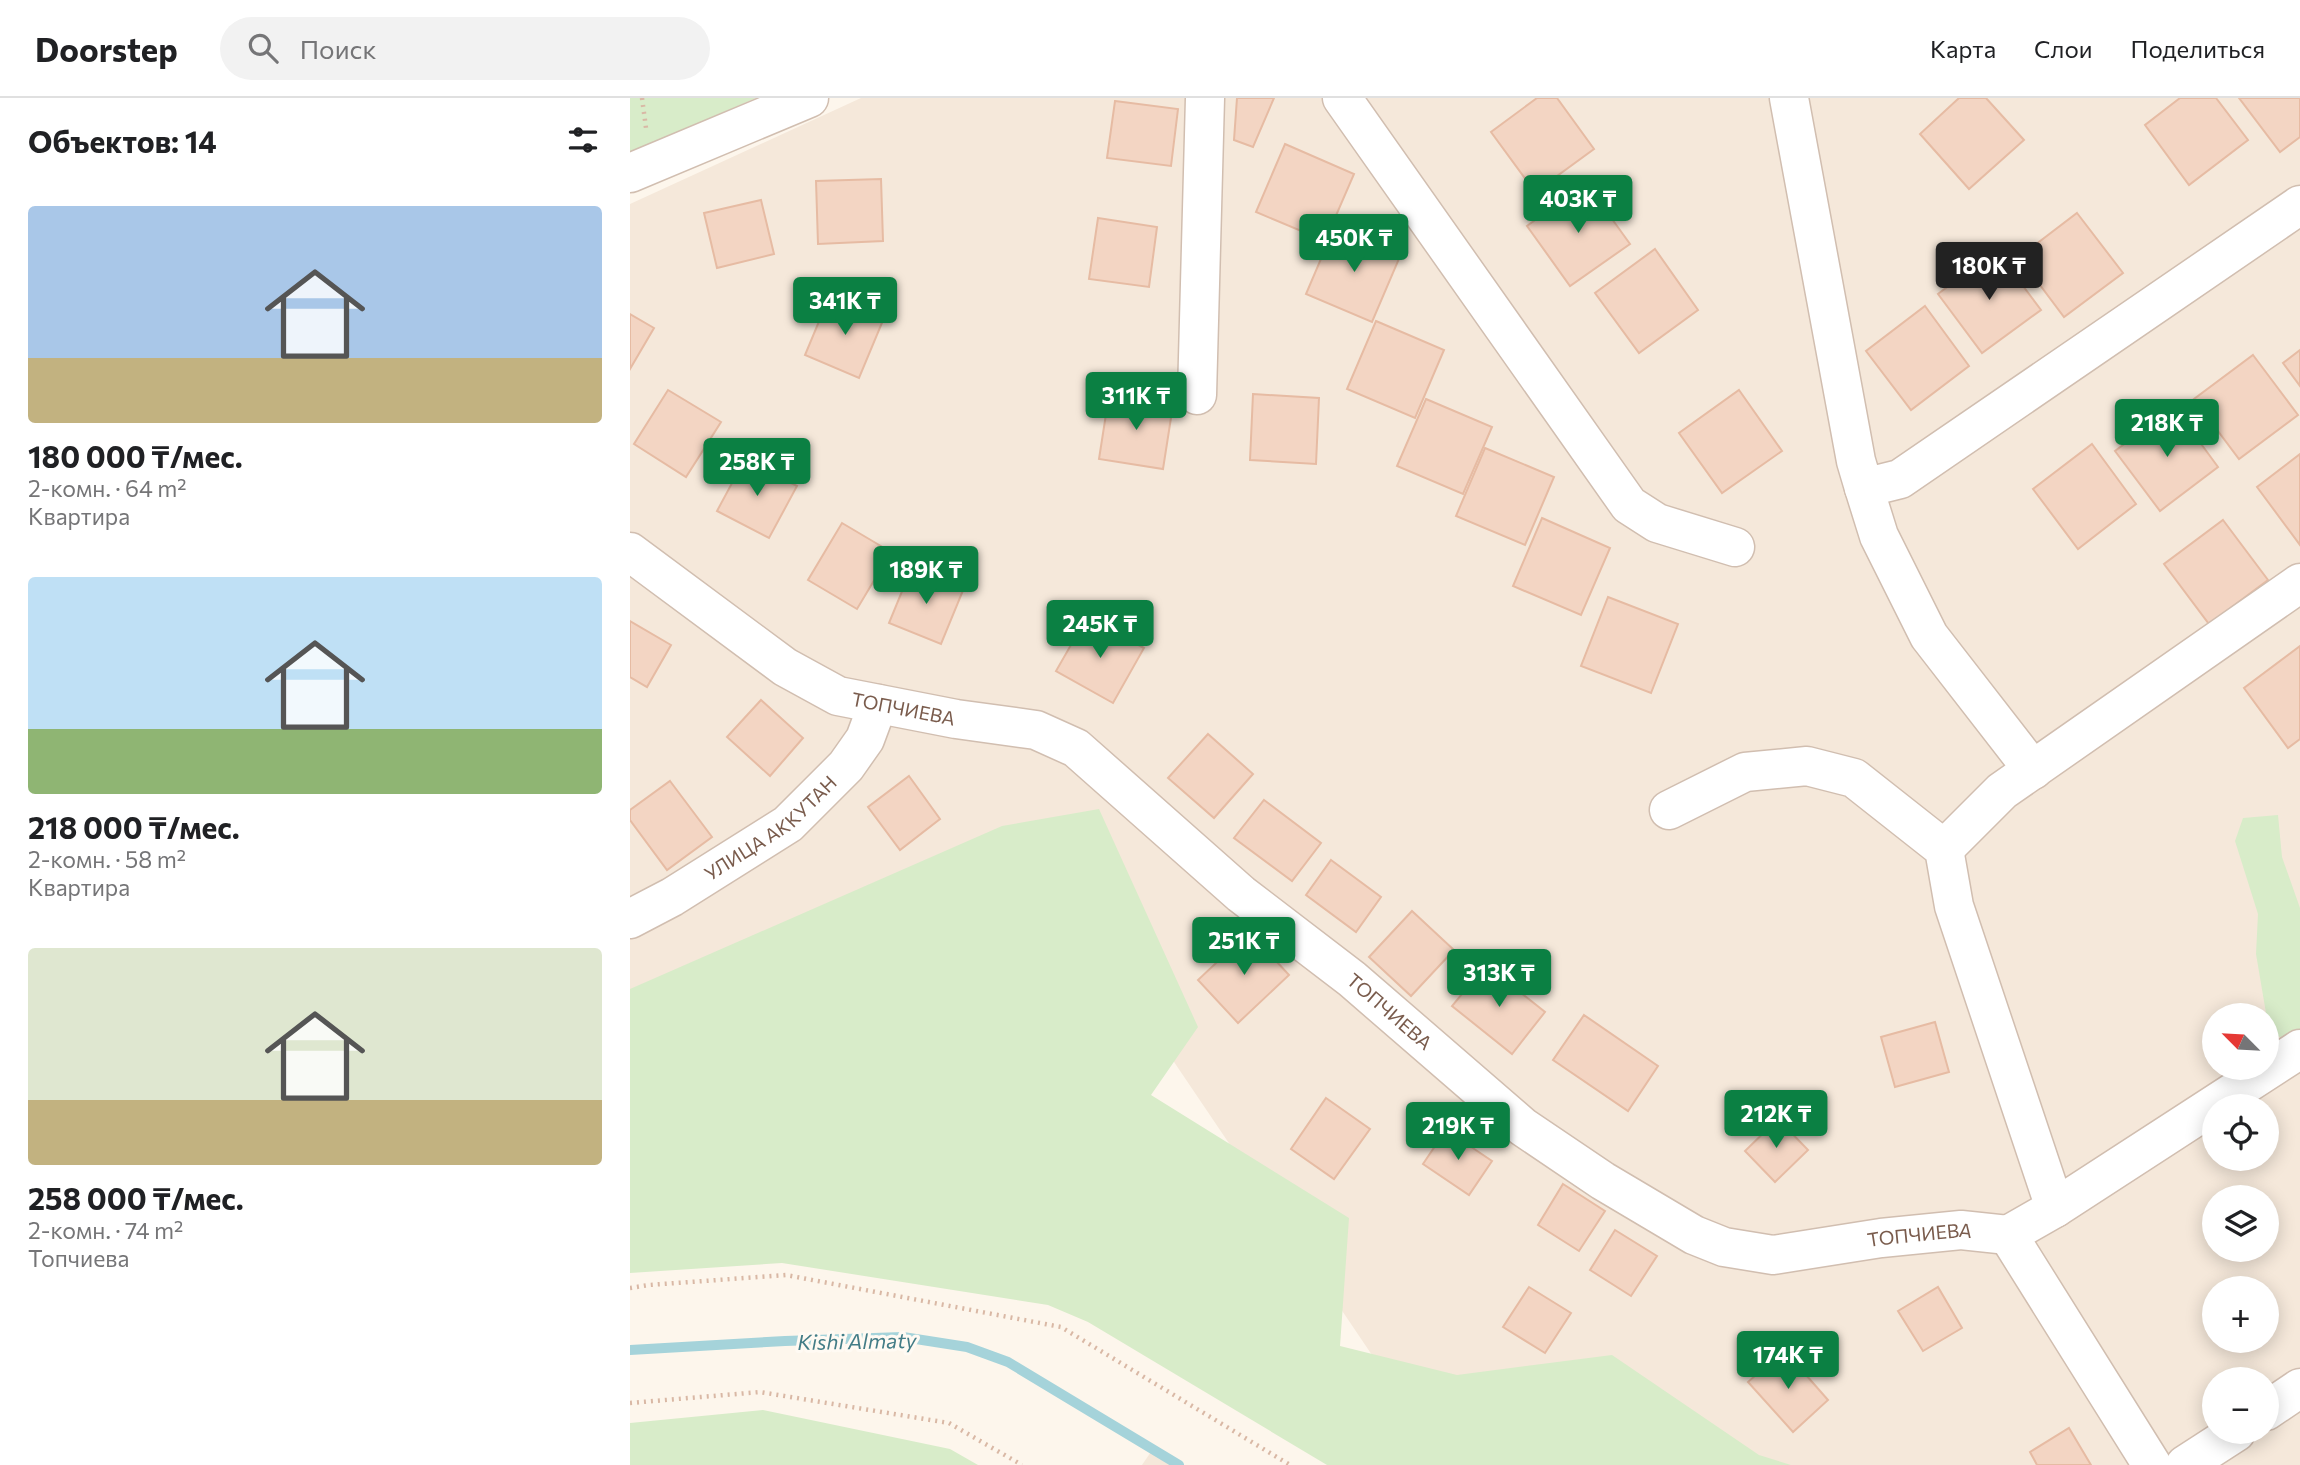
<!DOCTYPE html>
<html lang="ru">
<meta charset="utf-8">
<style>
body{margin:0;font-family:Commissioner,sans-serif;background:#f2f2f2;color:#202124;height:100vh;display:flex;flex-direction:column;font-size:26px;white-space:nowrap}
*{box-sizing:border-box;margin:0}
p{font-size:23px;color:#757577}
.icon{flex:none;width:38px;height:38px;fill:none;stroke:currentColor;stroke-width:2;stroke-linecap:round;stroke-linejoin:round}
.map{position:relative;flex:1;overflow:hidden}
.sheet{display:flex;flex-direction:column;background:#fff;width:630px}
.sheet>*{flex:none}
.needle{width:46px;rotate:294deg}
.buttons{position:absolute;left:1572px;top:905px;display:grid;gap:14px}
.buttons a{display:grid;place-items:center;width:77px;height:77px;border-radius:50%;background:#fff;box-shadow:0 4px 18px #0003;font-size:35px}
.price{position:absolute;translate:-50% -60px;padding:0 16px;border-radius:7px;background:#0b8043;color:#fff;font-size:23px;line-height:46px;filter:drop-shadow(0 2px 4px #0008)}
.price::after{content:'';position:absolute;left:50%;top:42px;width:21px;height:16px;margin-left:-10px;background:inherit;clip-path:polygon(0 0,100% 0,50% 100%)}
.price.current{background:#222;color:#fff}
ul{padding:0;list-style:none}
li{display:grid;align-content:center;gap:14px;height:371px;padding:0 28px}
li span{display:grid;place-items:center;height:217px;border-radius:7px;color:#555}
li>.icon{margin-inline-start:auto}
span .icon{width:126px;height:126px;fill:#fffc;stroke-width:1}
li b{font-size:30px}
h2{display:flex;justify-content:space-between;align-items:center;height:84px;padding:0 28px;font-size:30px}
header{display:flex;align-items:center;gap:42px;box-sizing:border-box;height:98px;padding:0 35px;background:#fff;border-bottom:2px solid #e0e0e0}
header strong{font-size:33px}
nav{display:flex;gap:38px;margin-inline-start:auto;font-size:24px}
.search{width:490px;height:63px;background:#f2f2f2;display:flex;align-items:center;gap:18px;box-sizing:border-box;padding:0 24px;border-radius:38px;color:#757577;font-size:26px}
main{display:flex;flex:1;min-height:0}
.map>svg:first-child{display:block}
.residential{fill:#f5e8da;fill-rule:evenodd}
.green{fill:#d8ecc9}
.lines{fill:none;stroke-linecap:round;stroke-linejoin:round}
.stream{stroke:#a5d3da;stroke-width:10}
.building{fill:#f3d5c3;stroke:#e6bba3;stroke-width:2}
.minor-casing{stroke:#d1beb0;stroke-width:41}
.path{stroke:#d9b8a5;stroke-width:4.5;stroke-dasharray:2 5;stroke-linecap:butt}
.minor{stroke:#fff;stroke-width:38}
.labels{text-anchor:middle;stroke-width:6;stroke-linejoin:round;paint-order:stroke}
.street-label{font-size:19px;fill:#7a5c4d;stroke:#fffaf3}
.water-label{font-size:21px;font-style:italic;fill:#437c86;stroke:#fffaf3}
</style>
<header>
<strong>Doorstep</strong>
<div class="search"><svg class="icon" aria-label="search" viewBox="0 0 24 24"><circle cx="10" cy="10" r="6"/><path d="M15 15l6 6"/></svg>Поиск</div>
<nav><a>Карта</a><a>Слои</a><a>Поделиться</a></nav>
</header>
<main>
<section class="sheet">
<h2>Объектов: 14<svg class="icon" aria-label="filters" viewBox="0 0 24 24"><path d="M4 7h16M4 17h16"/><circle cx="9" cy="7" r="2"/><circle cx="15" cy="17" r="2"/></svg></h2>
<ul>
<li><span style="background:linear-gradient(#a9c7e8 70%,#c2b280 0)"><svg class="icon" aria-label="home" viewBox="0 0 24 24"><path d="M3 11l9-7 9 7M6 9v11h12V9"/></svg></span><div><b>180 000 ₸/мес.</b><p>2-комн. · 64 m²</p><p>Квартира</p></div></li>
<li><span style="background:linear-gradient(#bfe0f5 70%,#8fb573 0)"><svg class="icon" aria-label="home" viewBox="0 0 24 24"><path d="M3 11l9-7 9 7M6 9v11h12V9"/></svg></span><div><b>218 000 ₸/мес.</b><p>2-комн. · 58 m²</p><p>Квартира</p></div></li>
<li><span style="background:linear-gradient(#dfe7d0 70%,#c2b280 0)"><svg class="icon" aria-label="home" viewBox="0 0 24 24"><path d="M3 11l9-7 9 7M6 9v11h12V9"/></svg></span><div><b>258 000 ₸/мес.</b><p>2-комн. · 74 m²</p><p>Топчиева</p></div></li>
</ul>
</section>
<div class="map">
<svg width="1670" height="1367" viewBox="0 0 1670 1367">
<rect width="100%" height="100%" fill="#fdf6ec"/>
<!-- residential -->
<g class="residential">
<path d="M 231,0 L 1670,0 L 1670,1367 L 990,1367 L 744,1260 L 411,767 L 0,962 L 0,106 ZM 1584,917 L 1636,917 L 1636,970 L 1584,970 ZM 1584,1008 L 1636,1008 L 1636,1060 L 1584,1060 ZM 1584,1099 L 1636,1099 L 1636,1152 L 1584,1152 ZM 1584,1190 L 1636,1190 L 1636,1242 L 1584,1242 ZM 1584,1281 L 1636,1281 L 1636,1334 L 1584,1334 Z"/>
<polygon points="523,1351 549,1367 512,1367"/>
</g>
<!-- green -->
<g class="green">
<polygon points="0,0 126,0 0,55"/>
<polygon points="469,711 568,929 521,997 719,1120 710,1248 827,1277 982,1257 1129,1357 1161,1367 697,1367 458,1224 418,1207 152,1165 0,1175 0,891 372,728"/>
<polygon points="1648,717 1652,759 1670,810 1670,936 1649,939 1636,915 1626,856 1628,816 1605,743 1613,720"/>
<polygon points="133,1312 320,1351 348,1367 0,1367 0,1325"/>
</g>
<g class="lines">
<!-- stream -->
<polyline class="stream" points="0,1252 155,1243 273,1239 337,1249 378,1264 549,1367"/>
</g>
<!-- building -->
<g class="building">
<polygon points="607,0 644,0 623,49 604,42"/>
<polygon points="907,0 927,0 964,51 905,94 861,34"/>
<polygon points="1329,0 1356,0 1394,42 1339,91 1290,36"/>
<polygon points="1550,0 1586,0 1618,42 1559,87 1515,27"/>
<polygon points="1609,0 1670,0 1670,39 1650,54"/>
<polygon points="485,3 548,11 541,68 477,60"/>
<polygon points="655,46 724,76 695,143 626,114"/>
<polygon points="251,81 253,143 188,146 186,83"/>
<polygon points="956,85 1000,146 940,188 897,128"/>
<polygon points="131,102 144,156 87,170 74,115"/>
<polygon points="1447,115 1493,175 1434,219 1389,159"/>
<polygon points="468,120 527,129 519,189 459,181"/>
<polygon points="705,128 771,156 742,224 676,196"/>
<polygon points="1025,151 1068,212 1009,255 965,195"/>
<polygon points="1366,152 1411,212 1352,255 1308,196"/>
<polygon points="200,197 254,220 229,280 175,257"/>
<polygon points="1295,208 1339,268 1281,312 1236,253"/>
<polygon points="0,216 24,230 0,271"/>
<polygon points="746,223 814,252 785,320 717,291"/>
<polygon points="1670,252 1670,288 1653,265"/>
<polygon points="1623,257 1668,317 1609,361 1564,301"/>
<polygon points="38,292 91,324 56,379 4,346"/>
<polygon points="1109,292 1152,353 1092,395 1049,335"/>
<polygon points="623,296 689,300 686,366 620,362"/>
<polygon points="479,297 543,307 533,371 469,361"/>
<polygon points="796,301 862,329 833,396 767,368"/>
<polygon points="1544,309 1588,369 1530,413 1485,353"/>
<polygon points="1462,346 1506,406 1448,451 1403,391"/>
<polygon points="855,350 924,379 895,447 826,418"/>
<polygon points="1670,356 1670,447 1627,389"/>
<polygon points="115,361 167,388 139,440 87,413"/>
<polygon points="912,420 980,450 951,517 883,488"/>
<polygon points="1593,422 1638,482 1579,526 1534,466"/>
<polygon points="212,425 261,454 227,511 178,482"/>
<polygon points="282,469 334,490 311,546 259,525"/>
<polygon points="978,499 1048,526 1021,595 951,568"/>
<polygon points="457,519 514,550 483,605 426,573"/>
<polygon points="0,523 41,547 17,589 0,579"/>
<polygon points="1670,548 1670,641 1658,650 1614,590"/>
<polygon points="131,602 173,640 140,678 97,639"/>
<polygon points="578,636 623,676 584,720 538,680"/>
<polygon points="279,678 310,721 270,752 238,709"/>
<polygon points="40,683 82,739 37,772 0,722 0,712"/>
<polygon points="634,702 691,745 662,783 604,740"/>
<polygon points="701,762 751,799 726,834 676,797"/>
<polygon points="782,813 824,852 781,898 739,859"/>
<polygon points="619,834 659,877 608,925 568,882"/>
<polygon points="856,867 915,914 882,956 822,908"/>
<polygon points="954,917 1028,968 998,1013 923,962"/>
<polygon points="1305,924 1319,974 1265,989 1251,939"/>
<polygon points="696,1000 740,1031 704,1081 661,1051"/>
<polygon points="1148,1021 1178,1052 1145,1084 1115,1053"/>
<polygon points="816,1032 862,1063 839,1097 793,1066"/>
<polygon points="933,1086 975,1113 949,1153 908,1127"/>
<polygon points="985,1132 1027,1158 1001,1198 960,1172"/>
<polygon points="899,1189 941,1215 915,1255 873,1229"/>
<polygon points="1308,1189 1332,1230 1293,1253 1268,1213"/>
<polygon points="1154,1252 1198,1302 1163,1334 1118,1284"/>
<polygon points="1439,1330 1461,1367 1407,1367 1400,1354"/>
</g>
<g class="lines">
<!-- minor casing -->
<g class="minor-casing">
<g id="minor">
<polyline points="712,0 999,407 1027,425 1105,449"/>
<polyline points="1159,0 1226,363 1234,390 1270,381 1670,107"/>
<polyline points="0,75 179,0"/>
<polyline points="567,297 575,0"/>
<polyline points="1234,390 1249,438 1299,538 1403,672"/>
<path id="s1" d="M 0,454 L 155,569 L 208,598 L 326,621 L 406,632 L 446,650 L 611,796 L 722,881 L 893,1029 L 973,1083 L 1064,1137 L 1094,1149 L 1143,1157 L 1251,1140 L 1331,1132 L 1378,1137"/>
<polyline points="1039,712 1115,674 1177,668 1224,680 1314,751 1324,808 1425,1110 1378,1137"/>
<polyline points="1314,751 1372,693 1670,485"/>
<path id="s2" d="M 0,821 L 42,799 L 158,726 L 216,668 L 235,641 L 248,606"/>
<polyline points="1425,1110 1670,951"/>
<polyline points="1378,1137 1522,1367"/>
<polyline points="1636,1313 1670,1290"/>
<polyline points="1555,1367 1606,1334"/>
</g>
</g>
<!-- path -->
<g class="path">
<polyline points="12,0 16,30"/>
<polyline points="0,1190 19,1187 156,1177 431,1229 660,1367"/>
<polyline points="0,1305 130,1294 319,1325 392,1367"/>
</g>
<!-- minor -->
<use href="#minor" class="minor"/>
</g>
<g class="labels">
<!-- street labels -->
<g class="street-label">
<text dy="7" stroke="none"><textPath href="#s1" startOffset="320">ТОПЧИЕВА</textPath></text>
<text dy="7" stroke="none"><textPath href="#s2" startOffset="168">УЛИЦА АККУТАН</textPath></text>
<text dy="7" stroke="none"><textPath href="#s1" startOffset="908">ТОПЧИЕВА</textPath></text>
<text dy="7" stroke="none"><textPath href="#s1" startOffset="1517">ТОПЧИЕВА</textPath></text>
</g>
<!-- water labels -->
<g class="water-label">
<text transform="translate(227 1244) rotate(-1)" y="7">Kіshі Almaty</text>
</g>
</g>
</svg>
<div class="buttons">
<a><svg class="needle" viewBox="-14 -14 28 28"><path d="M0-13l5 13h-10z" fill="#e53935"/><path d="M0 13l5-13h-10z" fill="#757577"/></svg></a>
<a><svg class="icon" aria-label="locate" viewBox="0 0 24 24"><circle cx="12" cy="12" r="6"/><path d="M12 2v4M12 18v4M2 12h4M18 12h4"/></svg></a>
<a><svg class="icon" aria-label="layers" viewBox="0 0 24 24"><path d="M12 4l9 5-9 5-9-5zM3 14l9 5 9-5"/></svg></a>
<a>+</a>
<a>−</a>
</div>
<b class="price" style="left:948px;top:137px">403K ₸</b>
<b class="price" style="left:724px;top:176px">450K ₸</b>
<b class="price current" style="left:1359px;top:204px">180K ₸</b>
<b class="price" style="left:215px;top:239px">341K ₸</b>
<b class="price" style="left:506px;top:334px">311K ₸</b>
<b class="price" style="left:1537px;top:361px">218K ₸</b>
<b class="price" style="left:127px;top:400px">258K ₸</b>
<b class="price" style="left:296px;top:508px">189K ₸</b>
<b class="price" style="left:470px;top:562px">245K ₸</b>
<b class="price" style="left:614px;top:879px">251K ₸</b>
<b class="price" style="left:869px;top:911px">313K ₸</b>
<b class="price" style="left:1146px;top:1052px">212K ₸</b>
<b class="price" style="left:828px;top:1064px">219K ₸</b>
<b class="price" style="left:1158px;top:1293px">174K ₸</b>
</div>
</main>
